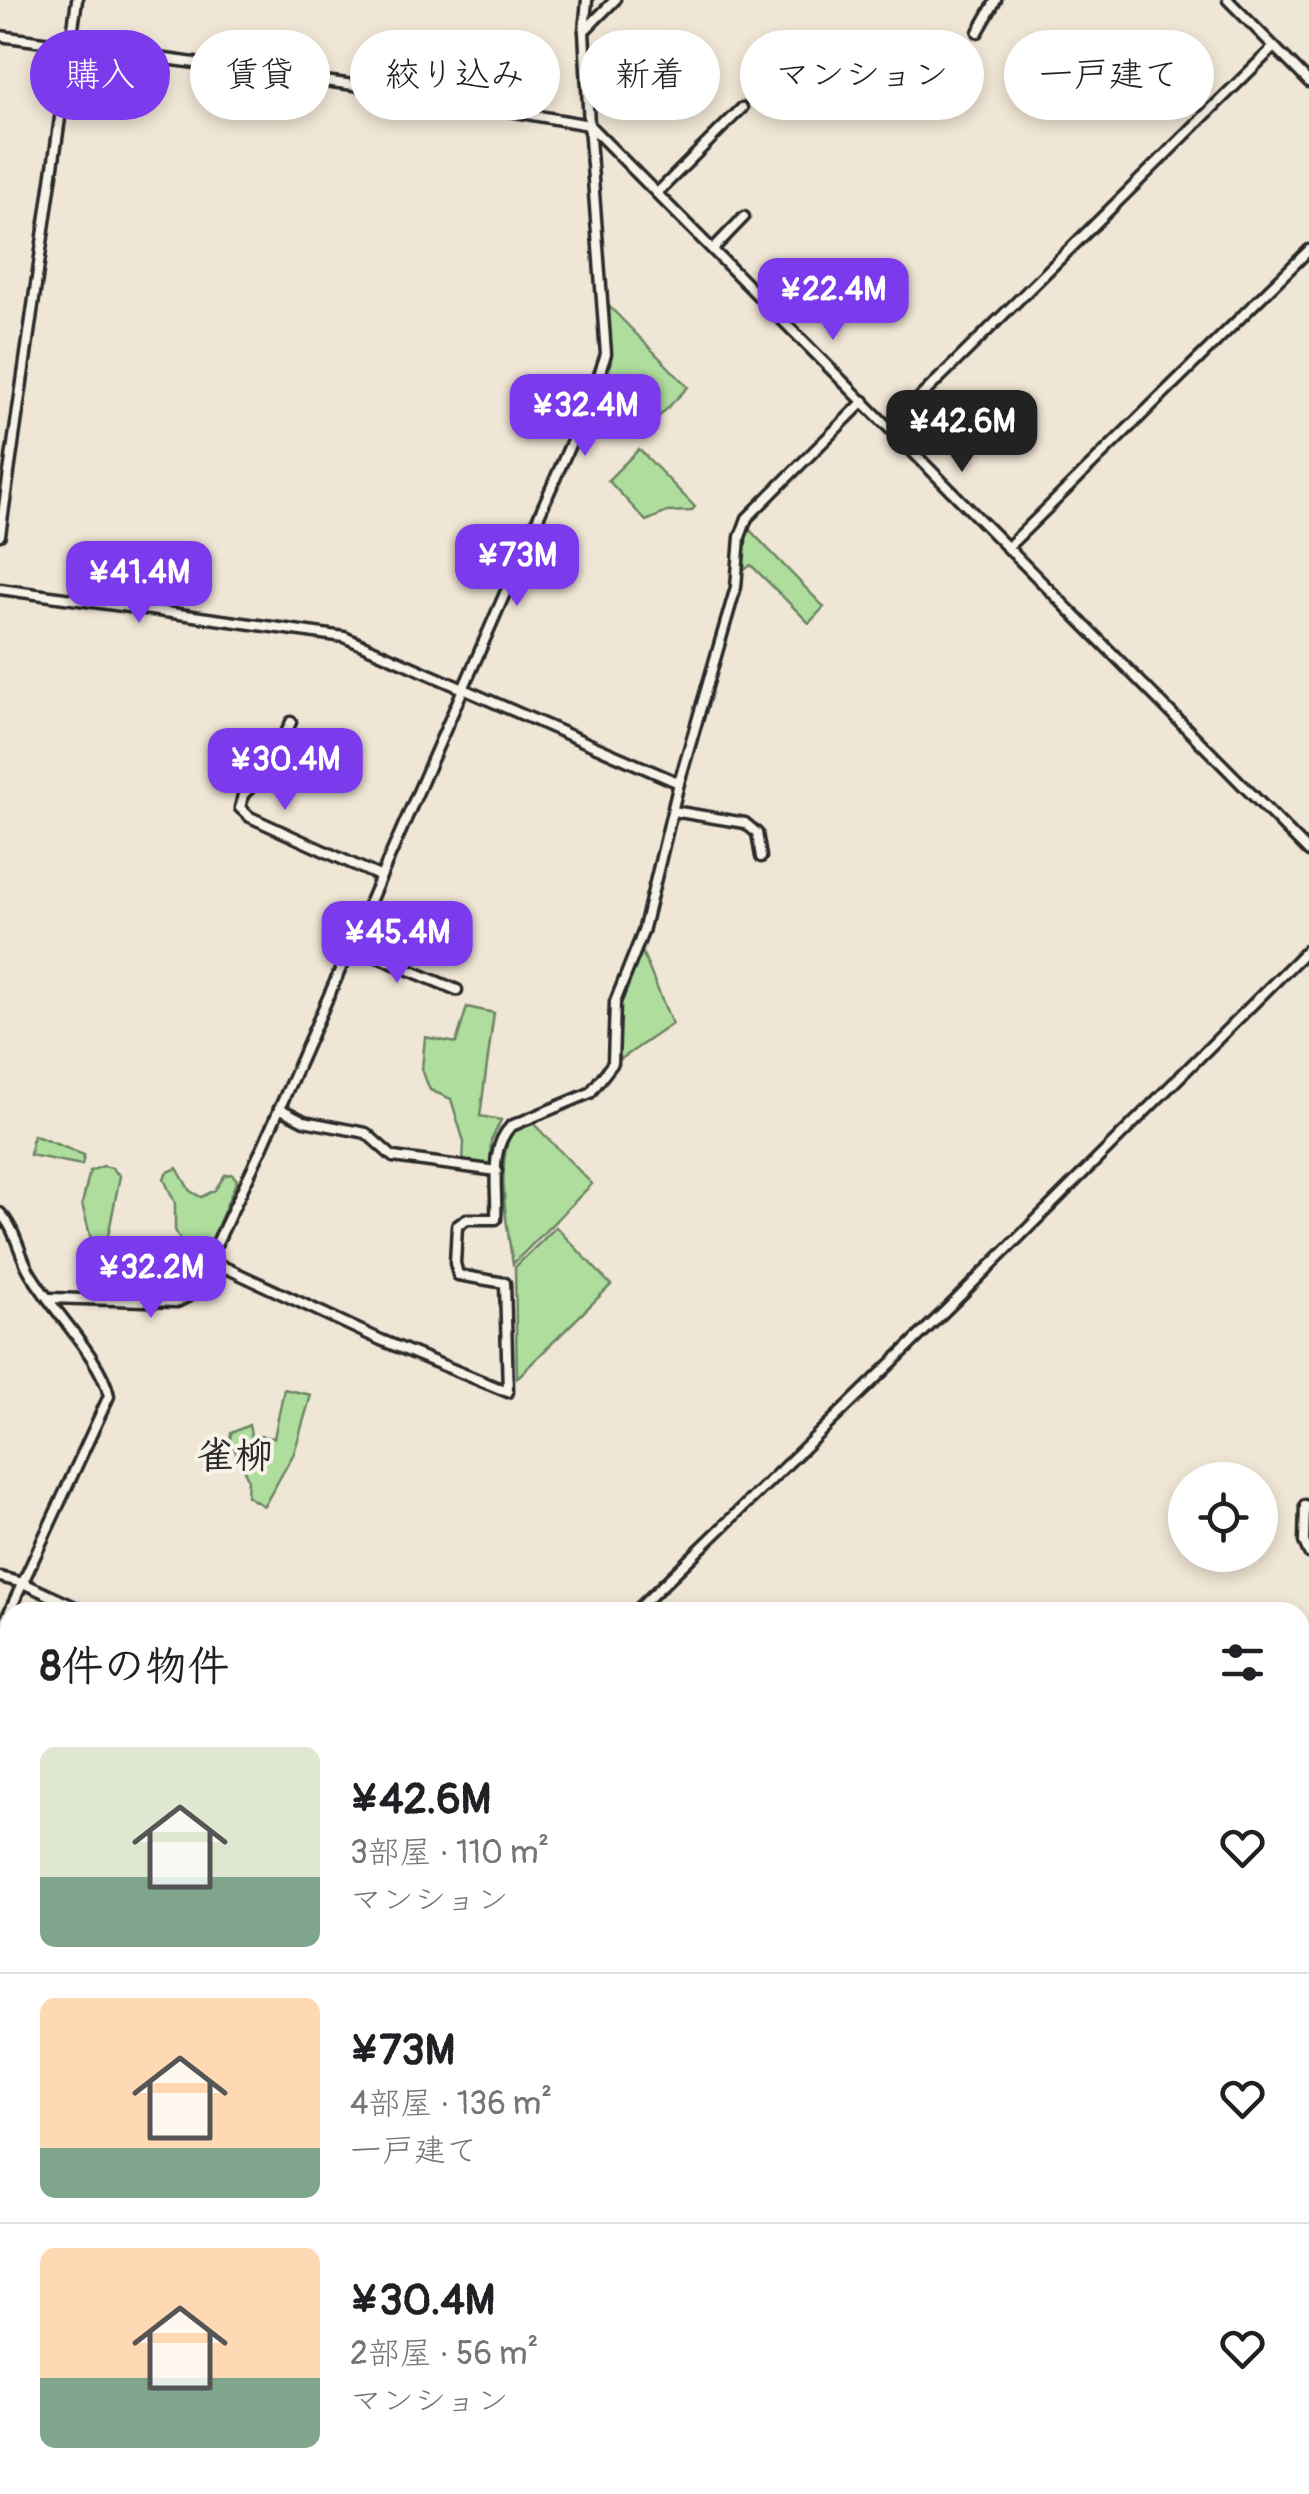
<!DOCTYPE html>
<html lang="ja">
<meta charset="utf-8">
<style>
body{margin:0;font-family:Pangolin,"Klee One",sans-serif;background:#f2f2f2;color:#202124;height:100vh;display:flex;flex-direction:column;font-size:38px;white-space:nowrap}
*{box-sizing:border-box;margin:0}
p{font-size:32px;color:#757577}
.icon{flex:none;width:55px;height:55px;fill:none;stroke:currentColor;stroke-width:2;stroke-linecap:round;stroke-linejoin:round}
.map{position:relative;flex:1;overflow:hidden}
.sheet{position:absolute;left:0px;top:1602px;width:1310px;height:892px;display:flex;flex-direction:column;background:#fff;border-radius:30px 30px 0 0;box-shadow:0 5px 15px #0003}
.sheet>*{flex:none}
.guide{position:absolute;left:30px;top:30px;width:1250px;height:90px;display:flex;gap:20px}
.buttons{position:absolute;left:1168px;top:1462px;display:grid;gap:20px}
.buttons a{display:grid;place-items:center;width:110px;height:110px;border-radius:50%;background:#fff;box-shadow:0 5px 15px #0003;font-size:50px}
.price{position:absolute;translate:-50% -85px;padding:0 22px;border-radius:20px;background:#7c3aed;color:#fff;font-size:32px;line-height:65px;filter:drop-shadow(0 2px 5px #0008)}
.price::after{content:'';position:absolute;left:50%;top:60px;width:30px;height:22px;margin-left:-15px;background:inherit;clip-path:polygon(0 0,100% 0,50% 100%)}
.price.on{background:#222;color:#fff}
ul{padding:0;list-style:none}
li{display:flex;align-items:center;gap:30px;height:250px;padding:0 40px}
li+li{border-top:2px solid #e0e0e0}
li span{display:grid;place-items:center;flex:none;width:280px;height:200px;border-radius:15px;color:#555}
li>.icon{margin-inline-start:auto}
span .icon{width:120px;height:120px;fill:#fffc;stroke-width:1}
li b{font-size:42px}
h2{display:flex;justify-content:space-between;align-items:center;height:120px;padding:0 40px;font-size:42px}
.pill{padding:0 35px;border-radius:45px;background:#fff;box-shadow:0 5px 15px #0003;font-size:35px;line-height:90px}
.pill.on{background:#7c3aed;color:#fff}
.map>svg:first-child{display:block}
.green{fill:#aedd9d;stroke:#6c8464;stroke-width:2.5}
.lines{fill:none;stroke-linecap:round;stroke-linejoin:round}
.stream{stroke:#7892a5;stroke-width:2.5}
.minor-casing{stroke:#2b2b2b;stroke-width:15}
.minor{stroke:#f7f3e8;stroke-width:8}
.labels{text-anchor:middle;stroke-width:8;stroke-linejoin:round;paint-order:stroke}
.neighbourhood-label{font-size:38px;font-weight:bold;fill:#2b2b2b;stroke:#f7f3e8}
</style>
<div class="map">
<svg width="1309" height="2494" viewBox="0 0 1309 2494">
<rect width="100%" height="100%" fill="#f0e6d5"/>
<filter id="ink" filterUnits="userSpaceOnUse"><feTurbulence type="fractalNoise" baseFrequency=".01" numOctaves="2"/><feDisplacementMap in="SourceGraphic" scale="20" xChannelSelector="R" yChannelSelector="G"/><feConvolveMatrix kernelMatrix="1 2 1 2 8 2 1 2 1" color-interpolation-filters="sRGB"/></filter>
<g filter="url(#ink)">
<!-- green -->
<g class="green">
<polygon points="609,306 688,387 641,435 602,391 611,363"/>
<polygon points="639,449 695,507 691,511 667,512 646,521 608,480"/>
<polygon points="746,526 824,607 809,623 751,565 743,571 743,537"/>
<path d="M 641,949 L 672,1024 L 621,1059 C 604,1033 629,976 641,949 Z"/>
<polygon points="467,1007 494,1013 480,1116 501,1120 491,1141 490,1167 463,1162 464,1142 451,1099 430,1090 422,1070 425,1037 456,1043"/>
<path d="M 532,1122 L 592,1184 L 513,1264 C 507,1230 496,1164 511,1134 Z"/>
<polygon points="33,1135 84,1155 82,1165 30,1155"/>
<polygon points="103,1166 112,1168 120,1176 100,1276 96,1277 92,1272 93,1247 82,1204 90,1171"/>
<polygon points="177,1168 190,1191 201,1197 215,1190 225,1175 232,1174 237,1180 196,1277 188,1286 180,1289 176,1283 181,1242 175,1230 175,1203 164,1179 166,1173"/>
<polygon points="556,1227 611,1285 517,1378 515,1267"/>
<polygon points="284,1389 311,1395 294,1453 264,1506 247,1496 248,1479 230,1439 231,1433 249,1425 251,1435 274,1438"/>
<polygon points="714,2485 765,2485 769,2494 702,2494"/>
<polygon points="870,2485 1055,2485 1057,2494 868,2494"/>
<polygon points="1059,2485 1146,2485 1148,2494 1061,2494"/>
</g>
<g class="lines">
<!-- stream -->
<g class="stream">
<polyline points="1300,1779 1309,1776"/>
<polyline points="0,1965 10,1974"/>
<polyline points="278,2485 282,2494"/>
</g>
<!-- minor casing -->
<g class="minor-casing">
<g id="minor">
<polyline points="1228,0 1309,82"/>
<polyline points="584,31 615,0"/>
<polyline points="978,32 996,0"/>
<polyline points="0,36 404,92 589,125 1309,852"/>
<polyline points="657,193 742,108"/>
<polyline points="713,249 744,217"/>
<polyline points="890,427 1274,47"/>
<polyline points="0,535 77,0"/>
<polyline points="1007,548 1309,250"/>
<polyline points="0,589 344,637 679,783"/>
<polyline points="291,722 270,768 243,795 240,808 250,817 379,876"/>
<polyline points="673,811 745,823 757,833 761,857"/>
<polyline points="349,945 457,990"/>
<polyline points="279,1108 304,1121 366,1133 393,1157 497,1171"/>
<path d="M 0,1213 C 15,1228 18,1250 28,1269 C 47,1305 102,1358 109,1396 L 0,1632"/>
<path d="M 209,1260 L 381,1340 L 508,1392 L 505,1283 L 458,1275 L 455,1263 L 457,1226 L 467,1219 L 496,1219 C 498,1189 488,1149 511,1126 L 590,1093 L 613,1063 L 615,1002 L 643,932 L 679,783 L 736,587 L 740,537 L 747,518 L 864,401"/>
<polyline points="50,1298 177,1302 191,1295 197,1285 263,1146 594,390 606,354 589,125 584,31 587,0"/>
<polyline points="1305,1505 1304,1542 1309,1553"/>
<polyline points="0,1577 23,1583 86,1612"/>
<polyline points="635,1612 948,1308 1309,948"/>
<polyline points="1300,1668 1309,1659"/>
<polyline points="1300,2239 1309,2238"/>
<polyline points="1300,2479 1309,2478"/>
<polyline points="544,2485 545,2494"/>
<polyline points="3,2494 11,2485"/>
<polyline points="443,2494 462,2485"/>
</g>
</g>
<!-- minor -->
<use href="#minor" class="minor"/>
</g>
</g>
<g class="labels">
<!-- neighbourhood labels -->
<g class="neighbourhood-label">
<text x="235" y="1468">雀柳</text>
</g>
</g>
</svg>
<div class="buttons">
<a><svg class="icon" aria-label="locate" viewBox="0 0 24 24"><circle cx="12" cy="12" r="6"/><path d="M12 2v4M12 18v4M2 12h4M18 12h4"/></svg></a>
</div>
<b class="price" style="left:833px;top:343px">¥22.4M</b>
<b class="price" style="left:585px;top:459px">¥32.4M</b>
<b class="price on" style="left:962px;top:475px">¥42.6M</b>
<b class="price" style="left:517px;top:609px">¥73M</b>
<b class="price" style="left:139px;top:626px">¥41.4M</b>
<b class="price" style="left:285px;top:813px">¥30.4M</b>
<b class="price" style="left:397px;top:986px">¥45.4M</b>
<b class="price" style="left:151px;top:1321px">¥32.2M</b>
<div class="guide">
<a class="pill on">購入</a>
<a class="pill">賃貸</a>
<a class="pill">絞り込み</a>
<a class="pill">新着</a>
<a class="pill">マンション</a>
<a class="pill">一戸建て</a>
</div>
<section class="sheet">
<h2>8件の物件<svg class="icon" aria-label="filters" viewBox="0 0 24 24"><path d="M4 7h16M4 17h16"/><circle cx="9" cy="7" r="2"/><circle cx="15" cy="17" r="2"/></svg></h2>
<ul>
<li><span style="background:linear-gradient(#dfe7d0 65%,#7fa58c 0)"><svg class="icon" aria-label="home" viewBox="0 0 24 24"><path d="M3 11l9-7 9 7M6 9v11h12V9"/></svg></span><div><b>¥42.6M</b><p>3部屋 · 110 m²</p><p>マンション</p></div><svg class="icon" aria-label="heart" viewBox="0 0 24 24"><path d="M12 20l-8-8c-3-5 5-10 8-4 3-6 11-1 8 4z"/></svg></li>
<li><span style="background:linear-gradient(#ffd9b3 75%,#7fa58c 0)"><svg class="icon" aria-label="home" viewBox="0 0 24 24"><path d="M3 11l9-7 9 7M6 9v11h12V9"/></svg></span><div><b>¥73M</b><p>4部屋 · 136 m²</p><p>一戸建て</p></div><svg class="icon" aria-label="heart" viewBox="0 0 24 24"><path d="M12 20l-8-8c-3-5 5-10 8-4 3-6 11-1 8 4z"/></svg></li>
<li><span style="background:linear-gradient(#ffd9b3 65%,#7fa58c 0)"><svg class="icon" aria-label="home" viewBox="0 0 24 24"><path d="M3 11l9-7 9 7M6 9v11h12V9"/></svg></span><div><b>¥30.4M</b><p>2部屋 · 56 m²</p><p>マンション</p></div><svg class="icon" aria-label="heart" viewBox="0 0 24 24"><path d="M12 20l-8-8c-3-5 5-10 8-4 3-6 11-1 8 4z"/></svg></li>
</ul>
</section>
</div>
